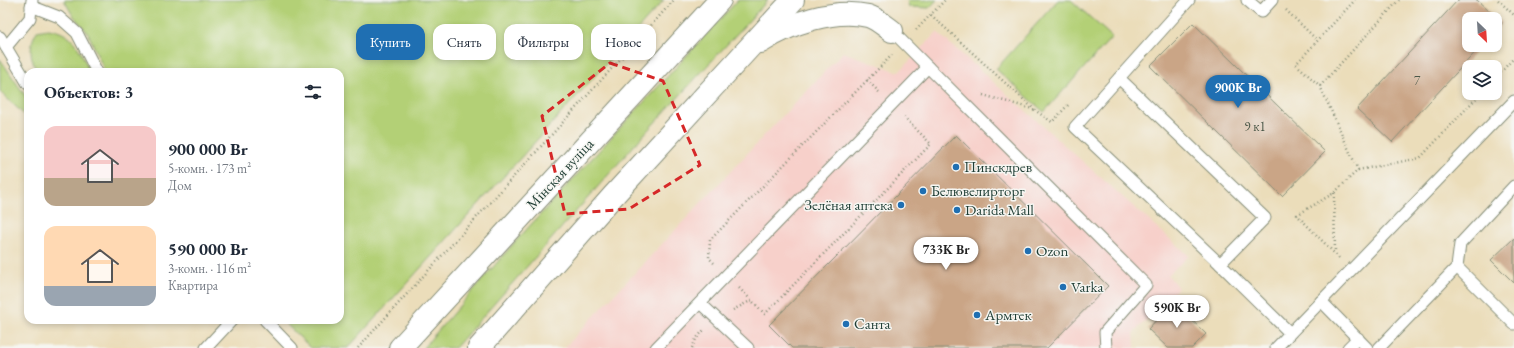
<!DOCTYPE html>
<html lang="ru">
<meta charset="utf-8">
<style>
body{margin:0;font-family:"EB Garamond",serif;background:#f6f6f7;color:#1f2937;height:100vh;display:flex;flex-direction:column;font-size:15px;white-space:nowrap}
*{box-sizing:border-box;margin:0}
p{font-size:13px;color:#747a83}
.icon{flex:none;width:22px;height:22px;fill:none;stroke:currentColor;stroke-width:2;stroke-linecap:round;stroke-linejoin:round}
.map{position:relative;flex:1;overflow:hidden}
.panel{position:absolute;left:24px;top:68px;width:320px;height:256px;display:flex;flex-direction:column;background:#fff;border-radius:12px;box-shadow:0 2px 6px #0003}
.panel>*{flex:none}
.banner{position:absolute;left:356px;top:24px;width:380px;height:36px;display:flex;gap:8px}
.needle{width:26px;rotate:155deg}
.controls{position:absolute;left:1462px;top:12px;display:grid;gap:8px}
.controls a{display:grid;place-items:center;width:40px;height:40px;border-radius:8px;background:#fff;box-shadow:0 2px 6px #0003;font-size:20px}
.price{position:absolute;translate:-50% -34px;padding:0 9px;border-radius:14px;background:#fff;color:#222;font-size:13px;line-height:26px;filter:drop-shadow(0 1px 2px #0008)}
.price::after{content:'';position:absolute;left:50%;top:24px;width:12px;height:9px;margin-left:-6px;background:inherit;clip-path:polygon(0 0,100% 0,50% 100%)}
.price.active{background:#1f6fb2;color:#fff}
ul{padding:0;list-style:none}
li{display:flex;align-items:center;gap:12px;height:100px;padding:0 20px}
li span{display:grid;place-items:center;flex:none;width:112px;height:80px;border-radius:12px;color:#555}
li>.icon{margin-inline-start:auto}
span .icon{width:48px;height:48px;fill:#fffc;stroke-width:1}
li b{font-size:17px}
h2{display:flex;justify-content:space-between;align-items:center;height:48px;padding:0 20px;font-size:17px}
.chip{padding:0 14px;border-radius:12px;background:#fff;box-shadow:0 2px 6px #0003;font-size:14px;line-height:36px}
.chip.active{background:#1f6fb2;color:#fff}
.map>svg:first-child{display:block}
.built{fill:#f7d0ca}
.grass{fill:#b3d076;stroke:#698655}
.building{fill:#caa586}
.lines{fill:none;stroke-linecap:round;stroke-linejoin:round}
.service-casing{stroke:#858d77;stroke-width:13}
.primary-casing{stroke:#858d77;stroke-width:24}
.path{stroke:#858d77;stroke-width:2.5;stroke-dasharray:1 3;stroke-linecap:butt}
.service{stroke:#fff;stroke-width:11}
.primary{stroke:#fff;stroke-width:22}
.marked{fill:none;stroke:#d62828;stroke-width:3;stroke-dasharray:8 5;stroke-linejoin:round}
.poi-dot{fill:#1f6fb2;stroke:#f6f6f2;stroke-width:1.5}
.labels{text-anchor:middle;stroke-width:3;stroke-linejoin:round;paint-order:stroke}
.number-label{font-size:13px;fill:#4a5748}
.poi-label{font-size:15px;fill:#1f3d34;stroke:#f6f6f2;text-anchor:start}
.street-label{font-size:15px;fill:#1f3d34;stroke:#f6f6f2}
</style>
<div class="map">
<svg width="1514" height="348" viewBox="0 0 1514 348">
<rect width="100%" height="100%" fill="#f6f6f2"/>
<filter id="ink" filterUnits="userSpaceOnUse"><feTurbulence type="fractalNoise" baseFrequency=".025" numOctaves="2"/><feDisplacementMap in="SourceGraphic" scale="8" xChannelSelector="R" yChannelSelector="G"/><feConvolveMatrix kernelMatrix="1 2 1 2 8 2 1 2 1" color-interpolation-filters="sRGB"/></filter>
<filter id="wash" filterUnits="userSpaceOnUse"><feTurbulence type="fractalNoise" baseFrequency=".012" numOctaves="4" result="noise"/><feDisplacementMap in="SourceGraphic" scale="16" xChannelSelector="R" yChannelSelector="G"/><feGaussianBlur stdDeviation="0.9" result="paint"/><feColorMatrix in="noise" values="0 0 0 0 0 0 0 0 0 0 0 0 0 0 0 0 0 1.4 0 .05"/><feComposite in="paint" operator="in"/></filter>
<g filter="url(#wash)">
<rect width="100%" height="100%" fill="#ebddba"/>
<!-- built -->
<polygon class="built" points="937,32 1189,256 1168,275 1178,288 1134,332 1135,348 564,348 843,52 899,72"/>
<!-- grass -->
<g class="grass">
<polygon points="64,0 664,0 348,348 311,348 282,320 340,320 340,72 105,72 88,33 72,14"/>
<polygon points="738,0 768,0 647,131 455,348 423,348 514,243"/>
<polygon points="907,0 937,0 929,8 909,7"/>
<polygon points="1058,0 1071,0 1112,37 1044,112 996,69"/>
<path d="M 48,29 C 73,32 81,50 89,72 L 38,72 C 29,59 29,44 37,31 Z"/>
<polygon points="0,59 28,100 28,118 0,92"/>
</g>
<g id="blocks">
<!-- building -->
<g class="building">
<polygon points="1458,0 1477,0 1502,23 1495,31 1495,19 1469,19 1469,45 1482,45 1392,142 1357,109"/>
<polygon points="1193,23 1325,152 1282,196 1150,66"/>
<polygon points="956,135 1108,286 1047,348 792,348 769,325"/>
<polygon points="1514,238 1514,283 1491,260"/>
<polygon points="1173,302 1206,334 1192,348 1168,348 1148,329"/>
</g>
</g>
</g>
<g filter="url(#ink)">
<use href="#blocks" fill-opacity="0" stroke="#858d77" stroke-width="1"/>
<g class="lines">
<!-- service casing -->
<g class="service-casing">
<g id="service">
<polyline points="1189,0 1119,78 1265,218 1220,264 1290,333"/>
<polyline points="1247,0 1261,12 1272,0"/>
<polyline points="31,6 59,17 77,33 97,72"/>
<polyline points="892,31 1146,285 1105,332 1106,348"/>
<polyline points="0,37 28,84"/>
<polyline points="6,47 30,18 32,0"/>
<polyline points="1119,78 1075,127 1220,264"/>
<polyline points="1457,267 1460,244 1514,186"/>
<polyline points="1321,301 1367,348"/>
<polyline points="700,303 748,348"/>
<polyline points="265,320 292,348"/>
<polyline points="206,348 232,320"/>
<polyline points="656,348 928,67"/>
<polyline points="1276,348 1514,101"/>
<polyline points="1348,348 1358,338"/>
<polyline points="1379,348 1457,267 1514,324"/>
</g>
</g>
<!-- primary casing -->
<g class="primary-casing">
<g id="primary">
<path d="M 761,42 C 790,23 834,8 868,16 C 876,18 885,26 892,31"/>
<polyline points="400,348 720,0"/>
<polyline points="479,348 613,196 793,0"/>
</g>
</g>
<!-- path -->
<g class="path">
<polyline points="1498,0 1514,15"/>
<polyline points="1286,10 1317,40"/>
<polyline points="931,15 1036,111 1052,122 1070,103"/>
<polyline points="916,30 945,0"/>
<polyline points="1495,78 1514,58"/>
<polyline points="867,80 879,92"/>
<polyline points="1320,86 1399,0"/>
<polyline points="983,95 1036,110"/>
<polyline points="1358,170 1420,158 1481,93"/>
<polyline points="1334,193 1335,253"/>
<polyline points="1339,258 1297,215 1334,193 1358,170 1320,86 1296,64 1355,0"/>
<polyline points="714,263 709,258 710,240 892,55"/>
<polyline points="739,288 765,314 931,144 904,117"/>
<polyline points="733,310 752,300"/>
<polyline points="358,348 674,0"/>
<polyline points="692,348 696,339 704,330"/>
</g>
<!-- service -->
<use href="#service" class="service"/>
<!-- primary -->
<use href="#primary" class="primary"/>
</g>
</g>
<!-- marked area -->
<path class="marked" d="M 610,63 L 663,81 L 700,165 L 629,209 L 565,214 L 542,116 Z"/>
<!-- markers -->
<g class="poi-dot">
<circle cx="956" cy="167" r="4"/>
<circle cx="923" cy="191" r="4"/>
<circle cx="901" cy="205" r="4"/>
<circle cx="957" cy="210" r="4"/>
<circle cx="1028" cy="251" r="4"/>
<circle cx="1063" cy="287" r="4"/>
<circle cx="977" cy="315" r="4"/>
<circle cx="846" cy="324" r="4"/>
</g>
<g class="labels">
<!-- number labels -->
<g class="number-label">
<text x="1417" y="85">7</text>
<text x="1255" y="131">9 к1</text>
</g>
<!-- poi labels -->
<g class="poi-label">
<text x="964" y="172">Пинскдрев</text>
<text x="931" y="196">Белювелирторг</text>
<text x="893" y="210" text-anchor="end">Зелёная аптека</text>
<text x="965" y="215">Darida Mall</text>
<text x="1036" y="256">Ozon</text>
<text x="1071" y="292">Varka</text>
<text x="985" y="320">Армтек</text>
<text x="854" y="329">Санта</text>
</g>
<!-- street labels -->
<g class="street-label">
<text transform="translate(560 174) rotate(-47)" y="5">Мінская вуліца</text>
</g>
</g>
</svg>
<div class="controls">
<a><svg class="needle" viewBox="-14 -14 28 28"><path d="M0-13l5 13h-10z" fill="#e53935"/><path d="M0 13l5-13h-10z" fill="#747a83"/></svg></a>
<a><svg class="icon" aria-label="layers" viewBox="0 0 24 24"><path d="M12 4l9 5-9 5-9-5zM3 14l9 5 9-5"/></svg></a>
</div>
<b class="price active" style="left:1238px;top:109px">900K Br</b>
<b class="price" style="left:946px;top:271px">733K Br</b>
<b class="price" style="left:1177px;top:329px">590K Br</b>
<div class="banner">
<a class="chip active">Купить</a>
<a class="chip">Снять</a>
<a class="chip">Фильтры</a>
<a class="chip">Новое</a>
</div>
<section class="panel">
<h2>Объектов: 3<svg class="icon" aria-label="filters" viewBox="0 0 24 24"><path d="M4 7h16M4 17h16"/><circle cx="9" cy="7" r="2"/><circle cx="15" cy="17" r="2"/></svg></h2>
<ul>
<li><span style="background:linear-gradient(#f6c9c9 65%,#b9a48a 0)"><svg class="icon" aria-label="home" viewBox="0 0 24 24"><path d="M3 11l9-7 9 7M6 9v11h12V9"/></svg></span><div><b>900 000 Br</b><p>5-комн. · 173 m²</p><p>Дом</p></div></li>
<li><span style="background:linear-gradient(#ffd9b3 75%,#9aa5b1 0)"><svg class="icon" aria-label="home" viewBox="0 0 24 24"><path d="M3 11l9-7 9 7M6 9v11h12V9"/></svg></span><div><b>590 000 Br</b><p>3-комн. · 116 m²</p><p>Квартира</p></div></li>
</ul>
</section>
</div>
